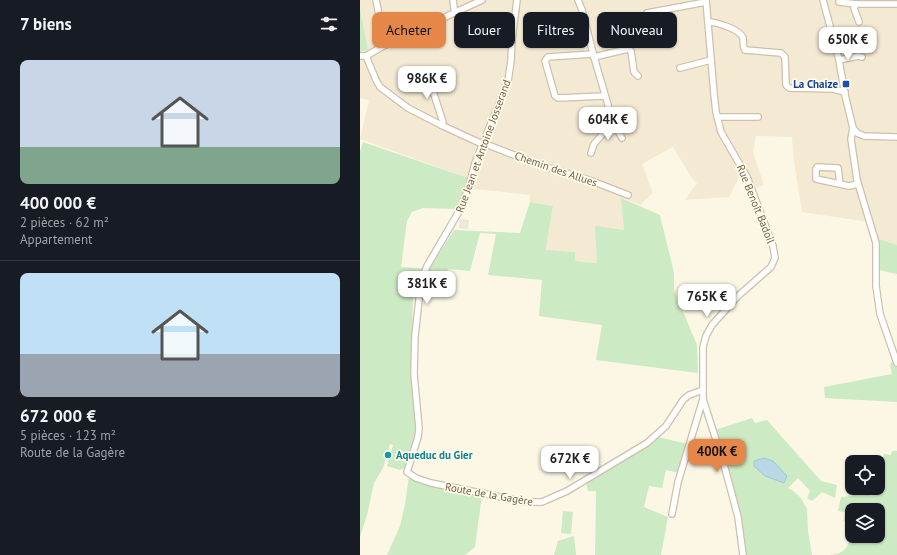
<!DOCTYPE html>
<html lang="fr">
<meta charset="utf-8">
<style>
body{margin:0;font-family:"PT Sans",sans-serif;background:#20242c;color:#f1f3f6;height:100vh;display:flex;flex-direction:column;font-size:15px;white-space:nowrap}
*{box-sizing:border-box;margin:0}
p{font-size:13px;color:#9ea1a6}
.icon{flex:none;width:22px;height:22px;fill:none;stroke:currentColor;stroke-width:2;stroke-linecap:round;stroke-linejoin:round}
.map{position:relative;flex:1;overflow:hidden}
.details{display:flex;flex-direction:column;background:#171b24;width:360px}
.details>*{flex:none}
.hud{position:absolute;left:12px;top:12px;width:380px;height:36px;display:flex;gap:8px}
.buttons{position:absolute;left:485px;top:455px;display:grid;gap:8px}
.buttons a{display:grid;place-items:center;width:40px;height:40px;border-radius:8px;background:#171b24;box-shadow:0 1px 3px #0004;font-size:20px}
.price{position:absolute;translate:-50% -34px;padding:0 9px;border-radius:8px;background:#fff;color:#222;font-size:13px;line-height:26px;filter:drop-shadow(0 1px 2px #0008)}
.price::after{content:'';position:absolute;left:50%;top:24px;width:12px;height:9px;margin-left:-6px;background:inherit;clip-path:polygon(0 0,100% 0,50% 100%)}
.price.selected{background:#e6874a;color:#111}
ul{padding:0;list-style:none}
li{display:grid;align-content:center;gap:8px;height:212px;padding:0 20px}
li+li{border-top:1px solid #363941}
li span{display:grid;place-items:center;height:124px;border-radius:8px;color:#555}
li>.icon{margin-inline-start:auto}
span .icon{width:72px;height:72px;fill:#fffc;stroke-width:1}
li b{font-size:17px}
h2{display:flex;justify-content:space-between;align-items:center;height:48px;padding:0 20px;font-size:17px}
.pill{padding:0 14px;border-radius:8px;background:#171b24;box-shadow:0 1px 3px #0004;font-size:14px;line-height:36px}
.pill.selected{background:#e6874a;color:#111}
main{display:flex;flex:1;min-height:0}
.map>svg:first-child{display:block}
.residential{fill:#f4ead3}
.industrial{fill:#ece7df}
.green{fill:#cceac3}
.water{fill:#b9d8e6;stroke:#9fc5d8}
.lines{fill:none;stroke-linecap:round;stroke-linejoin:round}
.minor-casing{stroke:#cec0ab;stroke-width:8}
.minor{stroke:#fff;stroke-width:5.5}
.transit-dot{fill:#1a4fb4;stroke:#fffbeb;stroke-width:1.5}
.culture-dot{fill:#0f9aa8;stroke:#fffbeb;stroke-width:1.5}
.labels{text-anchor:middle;stroke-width:3.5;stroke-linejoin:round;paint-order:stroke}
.transit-label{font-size:11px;font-weight:bold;fill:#164399;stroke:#fffbeb;text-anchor:end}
.street-label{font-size:11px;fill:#75614a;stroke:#fffbeb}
.culture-label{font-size:11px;font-weight:bold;fill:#0d838f;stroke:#fffbeb;text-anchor:start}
</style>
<main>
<section class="details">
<h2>7 biens<svg class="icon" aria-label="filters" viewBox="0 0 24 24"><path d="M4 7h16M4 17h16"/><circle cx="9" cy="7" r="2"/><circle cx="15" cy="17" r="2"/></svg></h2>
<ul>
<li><span style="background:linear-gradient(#c9d6e8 70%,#7fa58c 0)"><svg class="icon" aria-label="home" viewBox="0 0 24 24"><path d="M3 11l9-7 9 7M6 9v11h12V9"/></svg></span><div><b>400 000 €</b><p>2 pièces · 62 m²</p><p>Appartement</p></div></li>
<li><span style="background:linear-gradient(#bfe0f5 65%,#9aa5b1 0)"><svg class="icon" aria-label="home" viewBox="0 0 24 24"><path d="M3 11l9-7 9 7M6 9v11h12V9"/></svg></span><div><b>672 000 €</b><p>5 pièces · 123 m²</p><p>Route de la Gagère</p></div></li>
</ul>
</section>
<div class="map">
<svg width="537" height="555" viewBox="0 0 537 555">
<rect width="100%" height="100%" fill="#fcf7e5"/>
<!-- residential -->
<polygon class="residential" points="0,0 537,0 537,245 512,237 508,222 442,212 433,155 432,137 396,136 393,152 404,185 390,190 382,172 369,197 325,200 337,183 331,177 313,147 282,164 293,193 280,205 262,198 264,230 237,263 215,261 215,252 186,251 188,235 193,206 170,202 170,195 105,188 108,178 0,139 9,100 0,98 0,52 8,50 0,8"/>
<!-- industrial -->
<polygon class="industrial" points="100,219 109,220 108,229 99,228"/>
<!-- green -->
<g class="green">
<polygon points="0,8 8,50 0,52"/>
<polygon points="3,142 108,178 96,209 63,208 52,212 47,221 41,267 69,269 94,230 160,233 170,202 193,206 188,235 186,250 215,252 215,261 237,263 235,226 264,230 261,198 300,215 314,273 314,290 337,345 338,373 236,360 242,325 179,316 182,280 128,275 136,234 120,233 110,271 88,269 83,283 59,279 53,291 52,356 53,390 57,429 56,438 46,467 40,470 27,466 33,445 30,444 23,468 14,483 7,515 0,537 0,152"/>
<polygon points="519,239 537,245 537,274 519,270"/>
<polygon points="533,361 537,367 537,402 465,398 464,387 532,374 530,364"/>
<polygon points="392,418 395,423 407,420 461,481 477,485 475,498 462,492 452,501 447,498 450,491 438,478 428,488 432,490 441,498 447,509 448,531 452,555 385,555 355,430"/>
<polygon points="298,437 328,444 319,473 306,470 302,488 289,486 284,507 308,517 301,555 235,555 236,491 228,491 226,482"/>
<path d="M 532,451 L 537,451 L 537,555 L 470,555 C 484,553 486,550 491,538 L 503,538 L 504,536 L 518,536 L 518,510 L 492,510 L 492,522 L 484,521 L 485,512 L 478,511 L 481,497 L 492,496 L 494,491 L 513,496 L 515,488 L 518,488 L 518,477 L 524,454 L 531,455 Z"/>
<polygon points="49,476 122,495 115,547 105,555 27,555 40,526 45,504"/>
<polygon points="203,511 213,512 211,534 201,533"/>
<polygon points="214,536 216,555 194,555 198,541"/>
</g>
<!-- water -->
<polygon class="water" points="404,458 413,461 427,476 424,483 405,476 394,466 394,461"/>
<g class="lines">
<!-- minor casing -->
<g class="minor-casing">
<g id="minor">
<polyline points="16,0 25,45"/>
<polyline points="93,0 94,8 95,12"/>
<polyline points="157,0 152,39 151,61 148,81 115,163 109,186 101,208 67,266 61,281 55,336 54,374 59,428 58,437 47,472 56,478 71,483 166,502 182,502 207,491 287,443 306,426 323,400 329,395 343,390"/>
<polyline points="218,0 222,10 234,57 253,122 262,138"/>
<polyline points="346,0 354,94 356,112 361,132 387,177 413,246 415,258 411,267 378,296 352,325 346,336 343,347 343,399 364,465 370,487 378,517 383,555"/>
<polyline points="463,0 479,60 485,95 493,128 497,133 504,136 537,137"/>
<polyline points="479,2 496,4 537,4"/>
<polyline points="496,4 494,8 499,22"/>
<polyline points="287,13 346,2"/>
<polyline points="202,19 224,18"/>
<path d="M 348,22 C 356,22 380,29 383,38 C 384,43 382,46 385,50 L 421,53 L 425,57 L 426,85 L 429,88 L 473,89 L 485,92"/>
<polyline points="233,54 188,57 185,61 195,96 198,98 245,96"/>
<polyline points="0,56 6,56 25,45 122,0"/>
<polyline points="6,56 16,80 20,87 48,108 81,125 120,143 123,143 177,164 232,181 268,195"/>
<polyline points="234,57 268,49 271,51 274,72 278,76"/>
<polyline points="479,60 498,56 502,57"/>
<polyline points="320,68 351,60"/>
<polyline points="68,76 83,122 81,125"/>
<polyline points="357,117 398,117"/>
<polyline points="493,128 491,139 497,180 516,243 516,286 520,314 537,363"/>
<polyline points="231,153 234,144 253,122"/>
<polyline points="480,184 478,168 457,167 456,169 456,179 489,186 498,184"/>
<polyline points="312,514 318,482 343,399"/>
</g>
</g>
<!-- minor -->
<use href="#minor" class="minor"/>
</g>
<!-- markers -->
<rect class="transit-dot" x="482" y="80" width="8" height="8" rx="2"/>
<circle class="culture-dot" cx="28" cy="455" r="4"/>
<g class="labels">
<!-- transit labels -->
<g class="transit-label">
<text x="478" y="88">La Chaize</text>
</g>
<!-- street labels -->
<g class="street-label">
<text transform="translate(123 146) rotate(-70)" y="4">Rue Jean et Antoine Josserand</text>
<text transform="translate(196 169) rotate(19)" y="4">Chemin des Allues</text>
<text transform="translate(396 204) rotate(68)" y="4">Rue Benoît Badoil</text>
<text transform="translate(129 494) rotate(10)" y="4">Route de la Gagère</text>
</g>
<!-- culture labels -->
<g class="culture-label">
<text x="36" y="459">Aqueduc du Gier</text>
</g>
</g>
</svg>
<div class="buttons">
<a><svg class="icon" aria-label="locate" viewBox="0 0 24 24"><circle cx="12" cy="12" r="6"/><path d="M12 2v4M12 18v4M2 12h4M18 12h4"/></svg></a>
<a><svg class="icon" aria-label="layers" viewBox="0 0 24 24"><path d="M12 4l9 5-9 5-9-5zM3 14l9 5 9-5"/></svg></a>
</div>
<b class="price" style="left:488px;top:61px">650K €</b>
<b class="price" style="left:67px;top:100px">986K €</b>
<b class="price" style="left:248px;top:141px">604K €</b>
<b class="price" style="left:67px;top:305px">381K €</b>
<b class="price" style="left:347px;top:318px">765K €</b>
<b class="price selected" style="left:357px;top:473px">400K €</b>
<b class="price" style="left:210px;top:480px">672K €</b>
<div class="hud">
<a class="pill selected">Acheter</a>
<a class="pill">Louer</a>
<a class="pill">Filtres</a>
<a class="pill">Nouveau</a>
</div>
</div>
</main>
